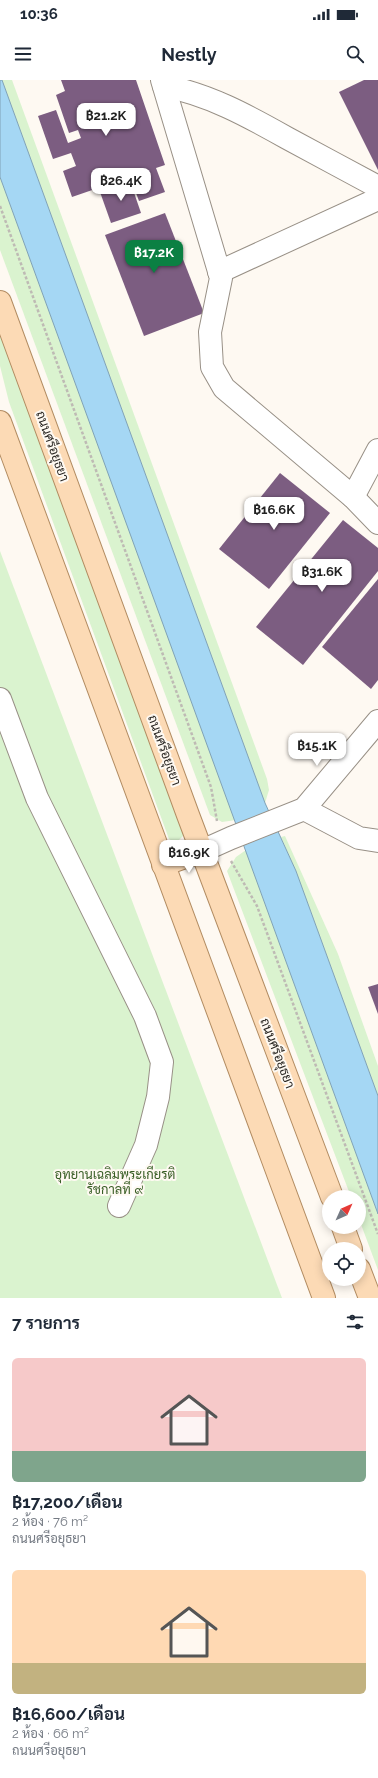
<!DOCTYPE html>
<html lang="th">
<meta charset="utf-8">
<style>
body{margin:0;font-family:Raleway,Sarabun,sans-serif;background:#f2f2f3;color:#1f2937;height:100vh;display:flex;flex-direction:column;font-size:15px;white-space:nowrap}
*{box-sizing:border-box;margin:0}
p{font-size:13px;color:#747a83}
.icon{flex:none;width:22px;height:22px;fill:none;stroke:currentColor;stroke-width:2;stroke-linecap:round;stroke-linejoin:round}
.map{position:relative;height:1218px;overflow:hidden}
.panel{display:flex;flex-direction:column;background:#fff;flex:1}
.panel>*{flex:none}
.needle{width:26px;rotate:45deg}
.fabs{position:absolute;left:322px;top:1110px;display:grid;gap:8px}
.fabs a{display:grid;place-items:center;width:44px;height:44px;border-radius:50%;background:#fff;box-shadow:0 2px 10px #0003;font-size:20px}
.price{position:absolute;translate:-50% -34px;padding:0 9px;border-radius:8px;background:#fff;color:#222;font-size:13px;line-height:26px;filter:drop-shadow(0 1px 2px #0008)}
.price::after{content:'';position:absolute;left:50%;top:24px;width:12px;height:9px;margin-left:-6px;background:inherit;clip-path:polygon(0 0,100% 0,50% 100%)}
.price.current{background:#0b8043;color:#fff}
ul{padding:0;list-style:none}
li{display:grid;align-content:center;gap:8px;height:212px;padding:0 12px}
li span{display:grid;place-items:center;height:124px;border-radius:6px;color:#555}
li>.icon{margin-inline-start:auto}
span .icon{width:72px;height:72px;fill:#fffc;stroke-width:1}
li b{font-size:17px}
h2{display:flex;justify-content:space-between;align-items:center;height:48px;padding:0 12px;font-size:17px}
.status{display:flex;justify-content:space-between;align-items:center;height:28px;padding:0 20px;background:#fff;direction:ltr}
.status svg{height:11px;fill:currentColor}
header{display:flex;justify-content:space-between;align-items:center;height:52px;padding:0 12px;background:#fff;font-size:18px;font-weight:700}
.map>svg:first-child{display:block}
.green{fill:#daf3cf}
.water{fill:#a5d7f4;stroke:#80a2b6}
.building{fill:#7c5d81}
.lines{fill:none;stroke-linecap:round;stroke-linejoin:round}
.minor-casing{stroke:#989086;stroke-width:24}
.major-casing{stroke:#b28c62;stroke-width:24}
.path{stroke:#bebab4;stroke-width:2.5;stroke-dasharray:3 2;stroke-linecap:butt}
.minor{stroke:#fff;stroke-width:22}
.major{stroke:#fcdab5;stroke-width:22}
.labels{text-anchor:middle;stroke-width:4;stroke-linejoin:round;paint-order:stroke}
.street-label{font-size:13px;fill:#2b2824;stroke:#fef9f2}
.park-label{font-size:13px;fill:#375d24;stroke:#fef9f2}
</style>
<div class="status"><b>10:36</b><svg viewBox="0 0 49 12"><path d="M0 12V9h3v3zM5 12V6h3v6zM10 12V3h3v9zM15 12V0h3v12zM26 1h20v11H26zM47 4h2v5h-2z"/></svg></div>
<header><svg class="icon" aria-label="menu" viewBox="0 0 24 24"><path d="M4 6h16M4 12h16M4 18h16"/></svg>Nestly<svg class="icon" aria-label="search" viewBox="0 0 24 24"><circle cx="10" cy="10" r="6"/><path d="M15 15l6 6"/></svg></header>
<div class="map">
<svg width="378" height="1218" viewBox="0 0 378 1218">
<rect width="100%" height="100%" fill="#fef9f2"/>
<!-- green -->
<g class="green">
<polygon points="2,0 12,0 267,699 269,710 265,723"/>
<polygon points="0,97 236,740 222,742 210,735 0,170"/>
<polygon points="0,247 185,754 176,763 169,759 9,322 0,286"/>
<polygon points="0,471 282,1218 0,1218"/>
<polygon points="285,756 338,874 378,986 378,1016 296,791 281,757"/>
<polygon points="246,770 378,1134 378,1190 359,1139 359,1117 351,1117 227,791 236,777"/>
</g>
<!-- water -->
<polygon class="water" points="0,0 2,0 265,723 296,791 378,1016 378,1134 0,97"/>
<!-- building -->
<g class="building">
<polygon points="61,0 136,0 165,85 156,88 165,112 139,121 130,97 72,117 63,91 76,86 71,73 53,79 38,36 56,30 68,63 81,58 78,50 69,53 56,15 65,11"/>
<polygon points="364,0 378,0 378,90 339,12"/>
<polygon points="130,101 141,133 111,143 100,112"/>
<polygon points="165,133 204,233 144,256 105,155"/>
<polygon points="280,393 330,433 269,509 219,469"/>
<polygon points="343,440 378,468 378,491 303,585 256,547"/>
<polygon points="378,499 378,600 371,609 322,567"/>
<polygon points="378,904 378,934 368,907"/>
</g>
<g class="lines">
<!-- minor casing -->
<g class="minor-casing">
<g id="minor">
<polyline points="162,0 221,198 210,252 212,287 224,308 353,417 378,443"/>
<path d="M 164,6 C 208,14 248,36 287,58 C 317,74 348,91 378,107"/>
<polyline points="219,192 378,119"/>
<polyline points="353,417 378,370"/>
<polyline points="0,619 37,718 145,936 162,982 158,1017 146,1065 119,1126"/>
<polyline points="304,729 359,758 378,761"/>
<polyline points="202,771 231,758 304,729 378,641"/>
</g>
</g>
<!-- major casing -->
<g class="major-casing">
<g id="major">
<polyline points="0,222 188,735 332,1117"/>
<polyline points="0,342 324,1218"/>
<polyline points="163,785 202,771"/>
<polyline points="343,1147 351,1169"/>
<polyline points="359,1189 370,1218"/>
</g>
</g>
<!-- path -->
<g class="path">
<polyline points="0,126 211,707 217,741"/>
<polyline points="231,781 257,826 378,1154"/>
</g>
<!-- minor -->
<use href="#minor" class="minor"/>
<!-- major -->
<use href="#major" class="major"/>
</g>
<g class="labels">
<!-- street labels -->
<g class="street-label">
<text transform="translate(53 366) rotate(70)" y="5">ถนนศรีอยุธยา</text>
<text transform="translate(165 670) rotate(70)" y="5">ถนนศรีอยุธยา</text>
<text transform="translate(278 973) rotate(69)" y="5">ถนนศรีอยุธยา</text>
</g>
<!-- park labels -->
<g class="park-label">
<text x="115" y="1099">อุทยานเฉลิมพระเกียรติ<tspan x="115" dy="15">รัชกาลที่ ๙</tspan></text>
</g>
</g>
</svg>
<div class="fabs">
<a><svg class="needle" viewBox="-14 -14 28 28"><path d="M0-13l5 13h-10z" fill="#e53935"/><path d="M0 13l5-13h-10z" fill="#747a83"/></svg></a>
<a><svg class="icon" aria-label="locate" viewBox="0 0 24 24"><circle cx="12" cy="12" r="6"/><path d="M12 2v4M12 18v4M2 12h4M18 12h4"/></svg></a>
</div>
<b class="price" style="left:106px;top:57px">฿21.2K</b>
<b class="price" style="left:121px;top:122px">฿26.4K</b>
<b class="price current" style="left:154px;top:194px">฿17.2K</b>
<b class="price" style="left:274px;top:451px">฿16.6K</b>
<b class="price" style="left:322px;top:513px">฿31.6K</b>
<b class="price" style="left:317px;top:687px">฿15.1K</b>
<b class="price" style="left:189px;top:794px">฿16.9K</b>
</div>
<section class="panel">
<h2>7 รายการ<svg class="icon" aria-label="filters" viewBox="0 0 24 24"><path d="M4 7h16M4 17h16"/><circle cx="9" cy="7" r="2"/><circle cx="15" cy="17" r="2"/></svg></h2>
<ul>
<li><span style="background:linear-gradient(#f6c9c9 75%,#7fa58c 0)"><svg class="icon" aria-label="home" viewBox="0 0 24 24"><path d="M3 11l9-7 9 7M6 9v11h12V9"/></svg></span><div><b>฿17,200/เดือน</b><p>2 ห้อง · 76 m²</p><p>ถนนศรีอยุธยา</p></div></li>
<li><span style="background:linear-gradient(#ffd9b3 75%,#c2b280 0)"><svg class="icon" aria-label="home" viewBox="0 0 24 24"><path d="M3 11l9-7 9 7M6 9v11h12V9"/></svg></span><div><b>฿16,600/เดือน</b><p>2 ห้อง · 66 m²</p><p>ถนนศรีอยุธยา</p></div></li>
</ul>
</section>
